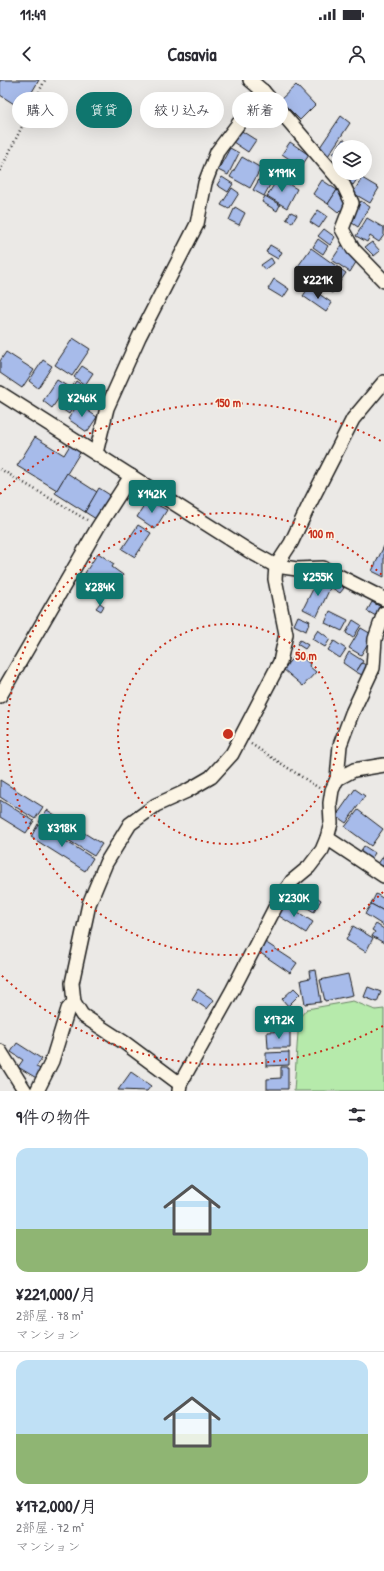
<!DOCTYPE html>
<html lang="ja">
<meta charset="utf-8">
<style>
body{margin:0;font-family:"Patrick Hand","Klee One",sans-serif;background:#f2f2f3;color:#2b2b33;height:100vh;display:flex;flex-direction:column;font-size:15px;white-space:nowrap}
*{box-sizing:border-box;margin:0}
p{font-size:13px;color:#7c7c81}
.icon{flex:none;width:22px;height:22px;fill:none;stroke:currentColor;stroke-width:2;stroke-linecap:round;stroke-linejoin:round}
.map{position:relative;height:1011px;overflow:hidden}
.side{display:flex;flex-direction:column;background:#fff;flex:1}
.side>*{flex:none}
.banner{position:absolute;left:12px;top:12px;width:360px;height:36px;display:flex;gap:8px}
.controls{position:absolute;left:332px;top:60px;display:grid;gap:8px}
.controls a{display:grid;place-items:center;width:40px;height:40px;border-radius:50%;background:#fff;box-shadow:0 4px 16px #0002;font-size:20px}
.price{position:absolute;translate:-50% -34px;padding:0 9px;border-radius:4px;background:#0f766e;color:#fff;font-size:13px;line-height:26px;filter:drop-shadow(0 1px 2px #0008)}
.price::after{content:'';position:absolute;left:50%;top:24px;width:12px;height:9px;margin-left:-6px;background:inherit;clip-path:polygon(0 0,100% 0,50% 100%)}
.price.on{background:#222;color:#fff}
ul{padding:0;list-style:none}
li{display:grid;align-content:center;gap:8px;height:212px;padding:0 16px}
li+li{border-top:1px solid #e1e1e2}
li span{display:grid;place-items:center;height:124px;border-radius:12px;color:#555}
li>.icon{margin-inline-start:auto}
span .icon{width:72px;height:72px;fill:#fffc;stroke-width:1}
li b{font-size:17px}
h2{display:flex;justify-content:space-between;align-items:center;height:48px;padding:0 16px;font-size:17px}
.pill{padding:0 14px;border-radius:18px;background:#fff;box-shadow:0 4px 16px #0002;font-size:14px;line-height:36px}
.pill.on{background:#0f766e;color:#fff}
.status{display:flex;justify-content:space-between;align-items:center;height:28px;padding:0 20px;background:#fff;direction:ltr}
.status svg{height:11px;fill:currentColor}
header{display:flex;justify-content:space-between;align-items:center;height:52px;padding:0 16px;background:#fff;font-size:18px;font-weight:800}
.map>svg:first-child{display:block}
.green{fill:#b6eaab;stroke:#698364}
.building{fill:#a7bbea;stroke:#1c1c1c}
.lines{fill:none;stroke-linecap:round;stroke-linejoin:round}
.street-casing{stroke:#1c1c1c;stroke-width:16}
.path{stroke:#1c1c1c;stroke-width:2.5;stroke-dasharray:1 3;stroke-linecap:butt}
.street{stroke:#fcf5e5;stroke-width:13}
.ring{fill:none;stroke:#c8321e;stroke-width:2;stroke-dasharray:2 4}
.centre{fill:#c8321e;stroke:#fcf5e5;stroke-width:2}
.ring-label{font-size:12px;text-anchor:middle;font-weight:bold;fill:#c8321e;stroke:#fcf5e5;stroke-width:3;stroke-linejoin:round;paint-order:stroke}
</style>
<div class="status"><b>11:49</b><svg viewBox="0 0 49 12"><path d="M0 12V9h3v3zM5 12V6h3v6zM10 12V3h3v9zM15 12V0h3v12zM26 1h20v11H26zM47 4h2v5h-2z"/></svg></div>
<header><svg class="icon" aria-label="back" viewBox="0 0 24 24"><path d="M15 5l-7 7 7 7"/></svg>Casavia<svg class="icon" aria-label="person" viewBox="0 0 24 24"><circle cx="12" cy="8" r="4"/><path d="M4 21q1-7 8-7t8 7"/></svg></header>
<div class="map">
<svg width="384" height="1011" viewBox="0 0 384 1011">
<rect width="100%" height="100%" fill="#ebe9e6"/>
<filter id="ink" filterUnits="userSpaceOnUse"><feTurbulence type="fractalNoise" baseFrequency=".025" numOctaves="2"/><feDisplacementMap in="SourceGraphic" scale="8" xChannelSelector="R" yChannelSelector="G"/><feConvolveMatrix kernelMatrix="1 2 1 2 8 2 1 2 1" color-interpolation-filters="sRGB"/></filter>
<g filter="url(#ink)">
<!-- green -->
<polygon class="green" points="353,921 375,930 384,929 384,1011 294,1011 299,938 307,929"/>
<!-- building -->
<g class="building">
<polygon points="0,0 39,0 22,29 0,15"/>
<polygon points="296,5 315,25 300,40 280,20"/>
<polygon points="341,36 350,43 328,76 318,70"/>
<polygon points="240,50 256,60 248,72 233,62"/>
<polygon points="343,59 356,67 339,67 339,78 333,74"/>
<polygon points="290,62 309,75 301,87 282,74"/>
<polygon points="230,68 239,73 228,95 218,90"/>
<polygon points="365,73 369,75 365,82"/>
<polygon points="242,77 261,88 250,108 230,97"/>
<polygon points="268,84 278,90 264,116 253,110"/>
<polygon points="339,93 357,93 360,95 353,105 338,96"/>
<polygon points="222,97 233,104 228,112 217,105"/>
<polygon points="278,98 297,109 287,128 267,116"/>
<polygon points="362,98 379,108 370,123 353,113"/>
<polygon points="322,100 337,110 328,124 313,114"/>
<polygon points="232,108 239,113 229,129 221,125"/>
<polygon points="337,110 349,121 342,131 340,130 338,132 328,124"/>
<polygon points="265,116 280,125 277,131 262,122"/>
<polygon points="361,121 370,127 358,147 349,141"/>
<polygon points="235,127 245,133 239,145 229,140"/>
<polygon points="318,130 327,136 319,148 310,142"/>
<polygon points="291,132 297,135 292,143 286,139"/>
<polygon points="367,138 384,148 384,155 379,162 370,156 367,162 356,156"/>
<polygon points="324,149 335,157 330,165 318,156"/>
<polygon points="318,159 328,166 323,174 313,167"/>
<polygon points="372,162 380,171 374,176 365,167"/>
<polygon points="270,165 282,172 278,179 266,172"/>
<polygon points="342,165 358,179 350,192 332,180"/>
<polygon points="311,168 346,193 332,213 319,204 315,208 302,198 304,195 296,189"/>
<polygon points="271,178 274,183 265,190 261,185"/>
<polygon points="274,199 289,209 283,218 268,209"/>
<polygon points="309,207 332,223 326,232 303,216"/>
<polygon points="73,258 90,269 72,296 55,285"/>
<polygon points="6,272 34,290 22,308 0,293 0,281"/>
<polygon points="43,280 52,286 38,308 29,301"/>
<polygon points="82,286 93,293 85,305 74,297"/>
<polygon points="57,300 67,306 52,328 43,321"/>
<polygon points="76,301 86,308 69,334 59,327"/>
<polygon points="78,324 97,337 87,352 68,339"/>
<polygon points="35,357 64,375 70,365 81,371 57,410 17,386"/>
<polygon points="67,393 97,412 85,432 55,413"/>
<polygon points="99,408 110,415 96,439 85,432"/>
<polygon points="148,420 167,430 155,449 137,437"/>
<polygon points="138,445 151,453 135,477 122,469"/>
<polygon points="384,466 384,497 372,491"/>
<polygon points="98,473 114,484 112,487 123,495 113,512 85,493"/>
<polygon points="319,497 332,504 317,536 303,529"/>
<polygon points="336,502 344,508 340,513 332,508"/>
<polygon points="372,522 381,527 376,536 367,531"/>
<polygon points="100,523 104,526 101,531 96,528"/>
<polygon points="330,531 348,540 342,551 325,543"/>
<polygon points="298,536 310,541 306,551 294,545"/>
<polygon points="353,540 361,545 353,558 346,553"/>
<polygon points="361,548 373,555 361,575 349,568"/>
<polygon points="318,550 330,559 325,567 312,559"/>
<polygon points="300,560 308,565 305,569 297,564"/>
<polygon points="334,561 346,569 340,578 328,570"/>
<polygon points="349,572 363,581 356,592 343,583"/>
<polygon points="297,573 310,584 309,586 316,592 303,606 283,589"/>
<polygon points="362,583 368,586 362,595 356,592"/>
<polygon points="0,700 43,727 35,739 0,717"/>
<polygon points="355,709 365,716 346,743 336,736"/>
<polygon points="0,720 34,741 26,753 0,737"/>
<polygon points="47,730 102,764 94,776 39,742"/>
<polygon points="358,730 383,749 371,766 345,747"/>
<polygon points="38,744 93,778 85,791 31,757"/>
<polygon points="364,766 375,773 371,779 360,772"/>
<polygon points="384,775 384,788 378,784"/>
<polygon points="297,804 321,820 314,832 301,824 299,827 287,819"/>
<polygon points="376,814 384,819 384,831 371,824"/>
<polygon points="283,822 313,842 306,853 276,834"/>
<polygon points="371,824 384,831 384,846 365,834"/>
<polygon points="376,844 384,849 384,863 372,856 375,852 372,850"/>
<polygon points="353,846 373,858 366,872 346,860"/>
<polygon points="265,862 297,883 290,893 259,872"/>
<polygon points="316,890 321,922 305,924 301,900 310,898 309,891"/>
<polygon points="348,894 353,915 325,921 320,900"/>
<polygon points="368,907 381,912 377,922 364,917"/>
<polygon points="294,908 300,914 288,926 282,919"/>
<polygon points="198,909 214,920 207,929 192,919"/>
<polygon points="290,951 290,968 268,968 267,952"/>
<polygon points="17,963 42,979 36,987 43,990 38,999 18,987 23,980 11,972"/>
<polygon points="289,972 289,985 266,986 266,973"/>
<polygon points="281,987 288,987 288,1009 267,1009 267,999 281,998"/>
<polygon points="131,992 151,1006 147,1011 118,1010"/>
</g>
<g class="lines">
<!-- street casing -->
<g class="street-casing">
<g id="street">
<polyline points="250,0 263,11 343,104 352,123 342,149 353,169 384,201"/>
<polyline points="0,313 249,471 276,486 297,489 323,488 384,519"/>
<polyline points="96,373 107,328 139,257 197,144 205,103 217,72 263,11"/>
<polyline points="0,616 98,447 131,396"/>
<polyline points="337,699 354,690 384,685"/>
<polyline points="327,758 331,743 330,723 332,710 337,699 340,665 352,633 373,588 375,559 384,533"/>
<polyline points="0,971 25,1011"/>
<polyline points="180,1004 125,963 82,935 74,922 72,903 89,824 106,783 130,744 156,725 187,711 211,697 232,674 280,582 286,554 275,499 276,486 291,463 310,423 353,339 384,302"/>
<polyline points="37,1011 52,981 68,929 74,922"/>
<polyline points="179,1011 180,1004 232,911 279,820 292,801 309,787 322,770 327,758 384,796"/>
</g>
</g>
<!-- path -->
<g class="path">
<polyline points="0,91 45,0"/>
<polyline points="0,389 87,440"/>
<polyline points="251,664 319,708"/>
</g>
<!-- street -->
<use href="#street" class="street"/>
</g>
</g>
<!-- distance rings -->
<g class="ring">
<circle cx="228" cy="654" r="110"/>
<path d="M383 812A221 221 0 1 1 383 496"/>
<path d="M383 946A331 331 0 0 1 0 894M0 414A331 331 0 0 1 383 362"/>
</g>
<circle cx="228" cy="654" r="6" class="centre"/>
<g class="ring-label">
<text x="228" y="327">150 m</text>
<text x="321" y="458">100 m</text>
<text x="306" y="580">50 m</text>
</g>
</svg>
<div class="controls">
<a><svg class="icon" aria-label="layers" viewBox="0 0 24 24"><path d="M12 4l9 5-9 5-9-5zM3 14l9 5 9-5"/></svg></a>
</div>
<b class="price" style="left:282px;top:113px">¥191K</b>
<b class="price on" style="left:318px;top:220px">¥221K</b>
<b class="price" style="left:82px;top:338px">¥246K</b>
<b class="price" style="left:152px;top:434px">¥142K</b>
<b class="price" style="left:318px;top:517px">¥255K</b>
<b class="price" style="left:100px;top:527px">¥284K</b>
<b class="price" style="left:62px;top:768px">¥318K</b>
<b class="price" style="left:294px;top:838px">¥230K</b>
<b class="price" style="left:279px;top:960px">¥172K</b>
<div class="banner">
<a class="pill">購入</a>
<a class="pill on">賃貸</a>
<a class="pill">絞り込み</a>
<a class="pill">新着</a>
</div>
</div>
<section class="side">
<h2>9件の物件<svg class="icon" aria-label="filters" viewBox="0 0 24 24"><path d="M4 7h16M4 17h16"/><circle cx="9" cy="7" r="2"/><circle cx="15" cy="17" r="2"/></svg></h2>
<ul>
<li><span style="background:linear-gradient(#bfe0f5 65%,#8fb573 0)"><svg class="icon" aria-label="home" viewBox="0 0 24 24"><path d="M3 11l9-7 9 7M6 9v11h12V9"/></svg></span><div><b>¥221,000/月</b><p>2部屋 · 78 m²</p><p>マンション</p></div></li>
<li><span style="background:linear-gradient(#bfe0f5 60%,#8fb573 0)"><svg class="icon" aria-label="home" viewBox="0 0 24 24"><path d="M3 11l9-7 9 7M6 9v11h12V9"/></svg></span><div><b>¥172,000/月</b><p>2部屋 · 72 m²</p><p>マンション</p></div></li>
</ul>
</section>
